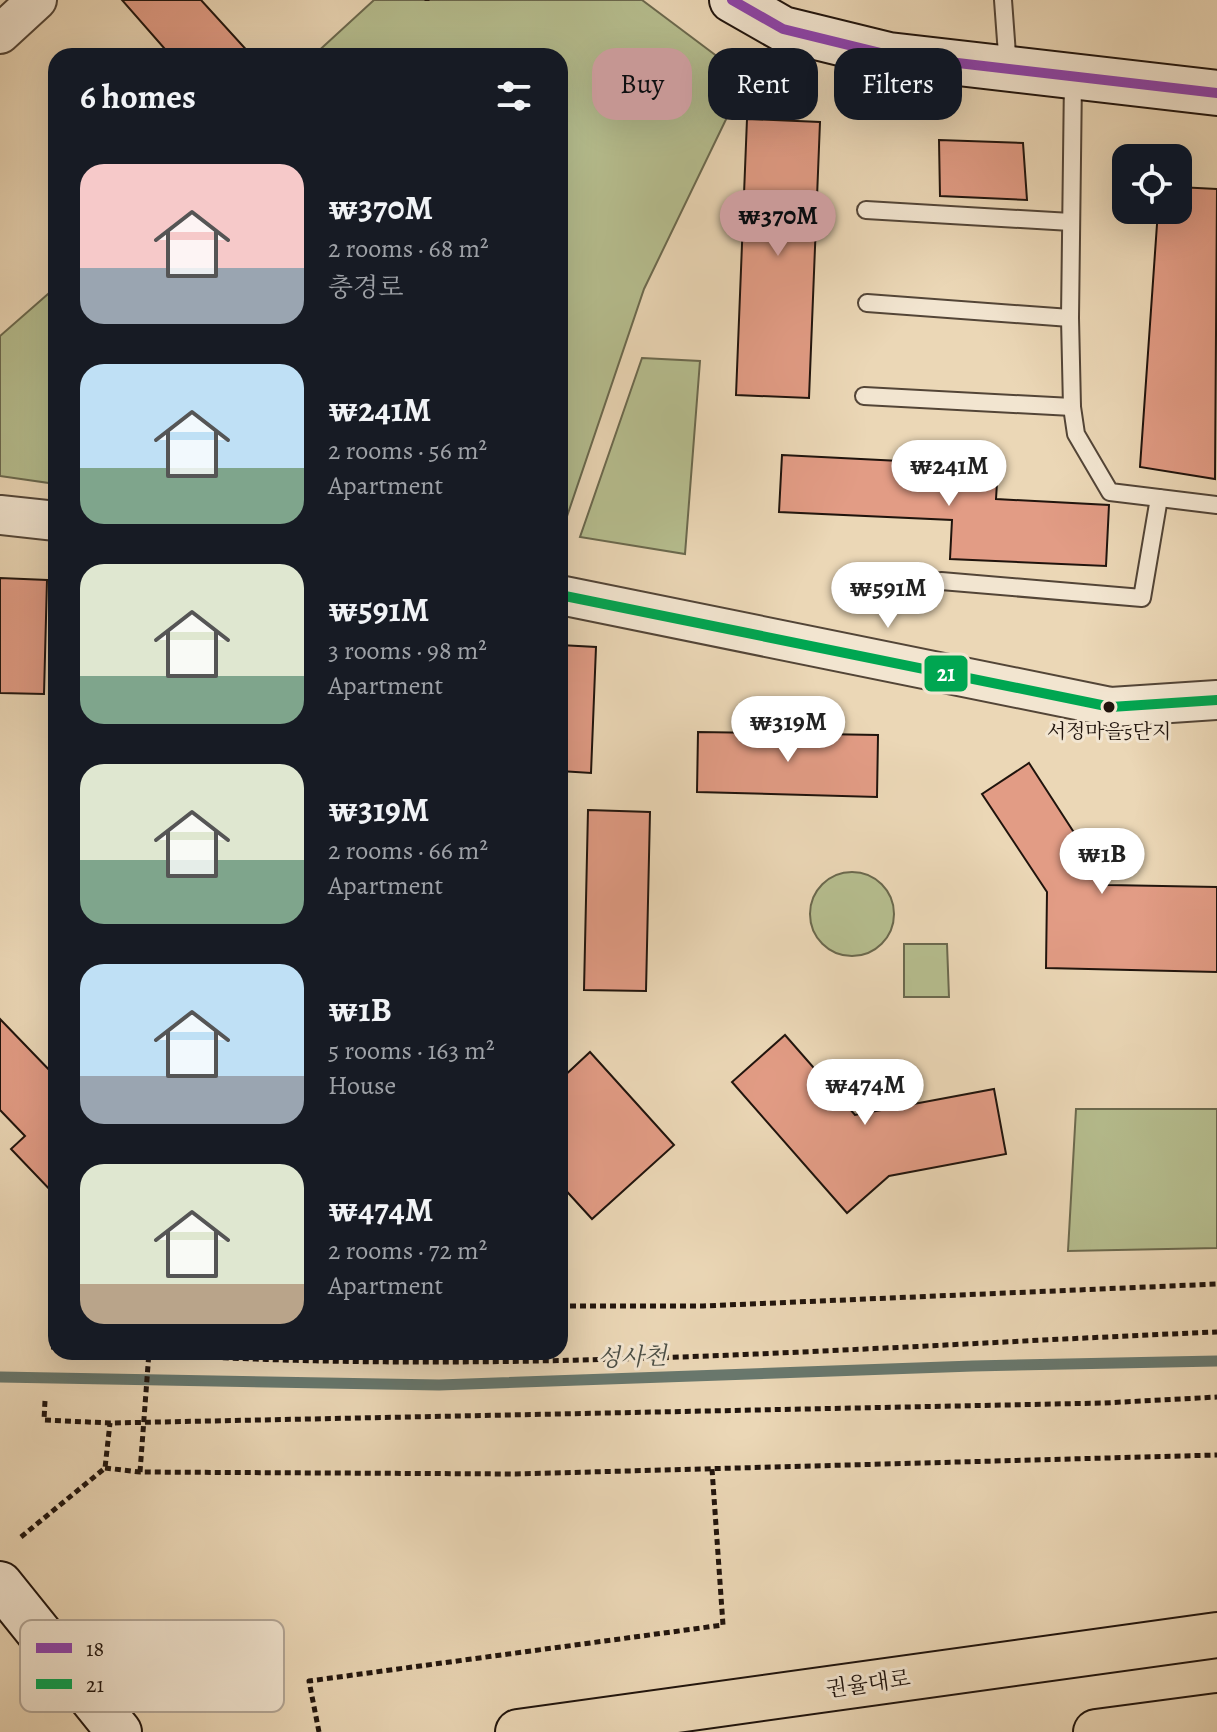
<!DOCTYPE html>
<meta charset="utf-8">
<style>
body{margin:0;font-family:Alegreya,"Noto Serif KR",serif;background:#20242c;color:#f1f3f6;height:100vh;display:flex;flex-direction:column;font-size:30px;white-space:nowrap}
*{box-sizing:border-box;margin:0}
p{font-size:26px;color:#9ea1a6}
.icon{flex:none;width:44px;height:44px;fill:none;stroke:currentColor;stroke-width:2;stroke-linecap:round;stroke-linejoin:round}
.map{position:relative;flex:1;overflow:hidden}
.side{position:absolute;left:48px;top:48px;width:520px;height:1312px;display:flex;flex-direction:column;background:#171b24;border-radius:24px;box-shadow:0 8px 32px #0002}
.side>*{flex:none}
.hud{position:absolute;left:592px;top:48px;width:504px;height:72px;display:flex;gap:16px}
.tools{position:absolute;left:1112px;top:144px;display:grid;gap:16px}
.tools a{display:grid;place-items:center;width:80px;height:80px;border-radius:16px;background:#171b24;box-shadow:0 8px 32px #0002;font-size:40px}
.price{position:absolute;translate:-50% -68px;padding:0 18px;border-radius:28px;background:#fff;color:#222;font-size:26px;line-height:52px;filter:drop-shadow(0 2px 4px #0008)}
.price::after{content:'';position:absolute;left:50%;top:48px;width:24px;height:18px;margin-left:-12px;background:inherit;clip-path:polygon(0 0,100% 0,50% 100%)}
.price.on{background:#c59692;color:#111}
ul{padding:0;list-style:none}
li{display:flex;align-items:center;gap:24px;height:200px;padding:0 32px}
li span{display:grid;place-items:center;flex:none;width:224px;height:160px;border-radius:24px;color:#555}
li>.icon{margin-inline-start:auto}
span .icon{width:96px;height:96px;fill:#fffc;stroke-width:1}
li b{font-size:34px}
h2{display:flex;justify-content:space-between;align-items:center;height:96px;padding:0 32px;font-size:34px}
.pill{padding:0 28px;border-radius:24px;background:#171b24;box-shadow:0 8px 32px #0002;font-size:28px;line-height:72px}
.pill.on{background:#c59692;color:#111}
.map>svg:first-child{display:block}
.green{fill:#b6be8f;stroke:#6b694e;stroke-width:2}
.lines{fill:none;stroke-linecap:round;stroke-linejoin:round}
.stream{stroke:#68786e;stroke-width:11}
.building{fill:#e29c85;stroke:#20140d;stroke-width:2}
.service-casing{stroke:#534537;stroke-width:20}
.tertiary-casing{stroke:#534537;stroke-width:42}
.secondary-casing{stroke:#20140d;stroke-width:48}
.trunk-casing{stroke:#20140d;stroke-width:48}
.path{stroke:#20140d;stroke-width:5;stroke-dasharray:6 4;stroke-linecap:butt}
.service{stroke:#f2e5d0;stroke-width:16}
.tertiary{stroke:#f2e5d0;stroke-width:38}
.secondary{stroke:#f2e5d0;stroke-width:44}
.trunk{stroke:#ebd7b6;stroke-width:44}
.path-bridge{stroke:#20140d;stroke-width:5;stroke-dasharray:6 4;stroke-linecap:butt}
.bus-1-casing{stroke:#f2e5d0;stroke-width:16}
.bus-2-casing{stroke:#f2e5d0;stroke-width:16}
.bus-1{stroke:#8e44ad;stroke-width:10}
.bus-2{stroke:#00a651;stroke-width:10}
.bus-dot{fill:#20140d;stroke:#f2e5d0;stroke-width:3}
.labels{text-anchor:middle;stroke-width:6;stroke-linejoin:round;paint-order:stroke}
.bus-label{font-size:20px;fill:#20140d;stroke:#f2e5d0}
.street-label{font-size:22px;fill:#20140d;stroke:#f2e5d0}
.water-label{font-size:24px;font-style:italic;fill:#4a4e45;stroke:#f2e5d0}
.key{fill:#f2e5d0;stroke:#b3a696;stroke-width:2}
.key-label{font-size:22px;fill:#20140d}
.line-badge{stroke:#f2e5d0;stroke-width:3}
.badge-label{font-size:22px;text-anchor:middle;font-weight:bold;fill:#fff}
</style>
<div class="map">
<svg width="1217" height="1732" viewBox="0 0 1217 1732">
<rect width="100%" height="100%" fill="#ebd7b6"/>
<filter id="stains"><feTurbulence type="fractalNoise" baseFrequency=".0025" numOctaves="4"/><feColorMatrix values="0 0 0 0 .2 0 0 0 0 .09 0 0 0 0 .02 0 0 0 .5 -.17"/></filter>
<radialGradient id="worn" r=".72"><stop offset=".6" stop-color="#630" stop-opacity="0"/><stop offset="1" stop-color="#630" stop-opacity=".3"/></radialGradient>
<!-- green -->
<g class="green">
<polygon points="374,0 642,0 746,78 644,289 560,537 560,56 313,56"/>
<polygon points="56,287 56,484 0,476 0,336"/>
<polygon points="642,358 700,361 685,554 580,537"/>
<circle cx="852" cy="914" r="42"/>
<polygon points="904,944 947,944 949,997 904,997"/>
<polygon points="1076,1109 1217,1109 1217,1248 1068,1251"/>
</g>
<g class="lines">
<!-- stream -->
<polyline class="stream" points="0,1377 439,1385 973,1366 1217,1361"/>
</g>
<!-- building -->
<g class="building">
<polygon points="122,0 201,0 252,56 171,56"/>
<polygon points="747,119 820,122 809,398 736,395"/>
<polygon points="939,140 1023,143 1027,200 940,196"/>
<polygon points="1178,187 1217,189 1215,479 1140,467 1158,210 1178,210"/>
<polygon points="782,455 998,466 996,499 1109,505 1106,566 950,559 952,520 779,512"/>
<polygon points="0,578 47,580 44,694 0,693"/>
<polygon points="560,645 596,647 591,773 560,771"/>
<polygon points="698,732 878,735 877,797 697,792"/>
<polygon points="1029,763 1108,885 1217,887 1217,972 1046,968 1047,892 982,794"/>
<polygon points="588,810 650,812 646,991 584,990"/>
<polygon points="0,1019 56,1077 56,1196 11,1149 25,1136 0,1110"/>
<polygon points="785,1035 855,1115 994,1089 1006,1154 889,1176 847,1213 732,1082"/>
<polygon points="590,1052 674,1145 592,1219 560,1184 560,1080"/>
</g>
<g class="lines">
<!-- service casing -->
<g class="service-casing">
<g id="service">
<polyline points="1003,0 1008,68"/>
<polyline points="1073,79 1070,318 1072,407 1076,434 1110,492 1217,505"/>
<polyline points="866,210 1071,222"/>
<polyline points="867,303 1070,318"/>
<polyline points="864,396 1072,407"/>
<polyline points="941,581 1142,598 1159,498"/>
</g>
</g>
<!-- tertiary casing -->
<g class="tertiary-casing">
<g id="tertiary">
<polyline points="0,34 37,0"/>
<polyline points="0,515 56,521"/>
<polyline points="560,595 1111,707 1217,700"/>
</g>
</g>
<!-- secondary casing -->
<g class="secondary-casing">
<g id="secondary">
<polyline points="732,0 783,29 889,55 1217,93"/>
<polyline points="0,1584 119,1732"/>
</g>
</g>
<!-- trunk casing -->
<g class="trunk-casing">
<g id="trunk">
<polyline points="518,1732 1217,1635"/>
<polyline points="1096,1732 1217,1716"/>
</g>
</g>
<!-- path -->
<g class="path">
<polyline points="427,1 427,0"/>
<polyline points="560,1306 703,1306 1217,1284"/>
<polyline points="51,1347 56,1347"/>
<path d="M 123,1352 C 487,1378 853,1347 1217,1332"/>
<polyline points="45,1401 44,1420 110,1423 1104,1403 1217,1397"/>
<polyline points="105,1468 140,1472 516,1474 1217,1455"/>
<polyline points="21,1537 105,1468 110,1423"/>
<polyline points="319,1732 309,1681 723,1625 712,1469"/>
</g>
<!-- service -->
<use href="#service" class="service"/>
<!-- tertiary -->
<use href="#tertiary" class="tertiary"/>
<!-- secondary -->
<use href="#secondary" class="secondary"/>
<!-- trunk -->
<use href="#trunk" class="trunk"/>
<!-- path-bridge -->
<polyline class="path-bridge" points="140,1472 149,1352"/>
<!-- bus-1 casing -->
<g class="bus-1-casing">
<polyline id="bus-1" points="732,0 783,29 889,55 1217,93"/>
</g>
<!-- bus-2 casing -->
<g class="bus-2-casing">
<polyline id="bus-2" points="560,595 1111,707 1217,700"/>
</g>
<!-- bus-1 -->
<use href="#bus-1" class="bus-1"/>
<!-- bus-2 -->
<use href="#bus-2" class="bus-2"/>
</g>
<!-- markers -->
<circle class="bus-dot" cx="1109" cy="707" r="7"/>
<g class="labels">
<!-- bus labels -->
<g class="bus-label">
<text x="1109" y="738">서정마을5단지</text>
</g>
<!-- street labels -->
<g class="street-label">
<text transform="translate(868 1683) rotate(-8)" y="8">권율대로</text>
</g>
<!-- water labels -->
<g class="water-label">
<text transform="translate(632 1357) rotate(-2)" y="8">성사천</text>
</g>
</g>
<!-- legend -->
<rect x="20" y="1620" width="264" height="92" rx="12" class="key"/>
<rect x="36" y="1643" width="36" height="10" fill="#8e44ad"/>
<rect x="36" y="1679" width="36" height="10" fill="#00a651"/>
<g class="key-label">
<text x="86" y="1656">18</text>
<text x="86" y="1692">21</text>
</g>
<rect class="line-badge" x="923" y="654" width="46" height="39" rx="8" fill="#00a651"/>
<g class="badge-label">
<text x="946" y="681">21</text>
</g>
<rect width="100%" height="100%" filter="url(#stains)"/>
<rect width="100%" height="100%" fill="url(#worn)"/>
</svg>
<div class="tools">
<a><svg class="icon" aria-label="locate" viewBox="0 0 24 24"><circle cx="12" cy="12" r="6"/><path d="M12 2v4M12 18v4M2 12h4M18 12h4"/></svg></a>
</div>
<b class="price on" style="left:778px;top:258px">₩370M</b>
<b class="price" style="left:949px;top:508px">₩241M</b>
<b class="price" style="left:888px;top:630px">₩591M</b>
<b class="price" style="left:788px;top:764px">₩319M</b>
<b class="price" style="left:1102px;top:896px">₩1B</b>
<b class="price" style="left:865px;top:1127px">₩474M</b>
<div class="hud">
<a class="pill on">Buy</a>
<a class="pill">Rent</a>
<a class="pill">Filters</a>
</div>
<section class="side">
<h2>6 homes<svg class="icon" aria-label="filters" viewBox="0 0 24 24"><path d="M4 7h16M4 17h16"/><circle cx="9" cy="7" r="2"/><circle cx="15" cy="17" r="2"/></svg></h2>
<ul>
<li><span style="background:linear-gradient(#f6c9c9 65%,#9aa5b1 0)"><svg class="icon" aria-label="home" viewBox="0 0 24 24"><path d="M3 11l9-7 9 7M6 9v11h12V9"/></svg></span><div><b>₩370M</b><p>2 rooms · 68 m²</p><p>충경로</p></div></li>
<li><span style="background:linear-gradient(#bfe0f5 65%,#7fa58c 0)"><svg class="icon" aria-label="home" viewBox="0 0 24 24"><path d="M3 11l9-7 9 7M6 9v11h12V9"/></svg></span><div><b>₩241M</b><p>2 rooms · 56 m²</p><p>Apartment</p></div></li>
<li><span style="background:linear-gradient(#dfe7d0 70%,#7fa58c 0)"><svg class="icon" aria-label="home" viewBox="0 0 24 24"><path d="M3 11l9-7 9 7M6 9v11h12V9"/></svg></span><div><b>₩591M</b><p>3 rooms · 98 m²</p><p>Apartment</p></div></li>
<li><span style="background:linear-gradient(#dfe7d0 60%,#7fa58c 0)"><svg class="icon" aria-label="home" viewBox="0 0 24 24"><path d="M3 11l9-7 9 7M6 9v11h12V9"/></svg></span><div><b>₩319M</b><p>2 rooms · 66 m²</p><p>Apartment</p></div></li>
<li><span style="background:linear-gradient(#bfe0f5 70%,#9aa5b1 0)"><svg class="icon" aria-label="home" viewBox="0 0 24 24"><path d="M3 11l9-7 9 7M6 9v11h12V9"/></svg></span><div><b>₩1B</b><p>5 rooms · 163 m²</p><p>House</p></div></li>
<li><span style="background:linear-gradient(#dfe7d0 75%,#b9a48a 0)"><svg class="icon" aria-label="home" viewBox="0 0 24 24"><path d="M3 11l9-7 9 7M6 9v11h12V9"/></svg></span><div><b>₩474M</b><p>2 rooms · 72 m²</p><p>Apartment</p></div></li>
</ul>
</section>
</div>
